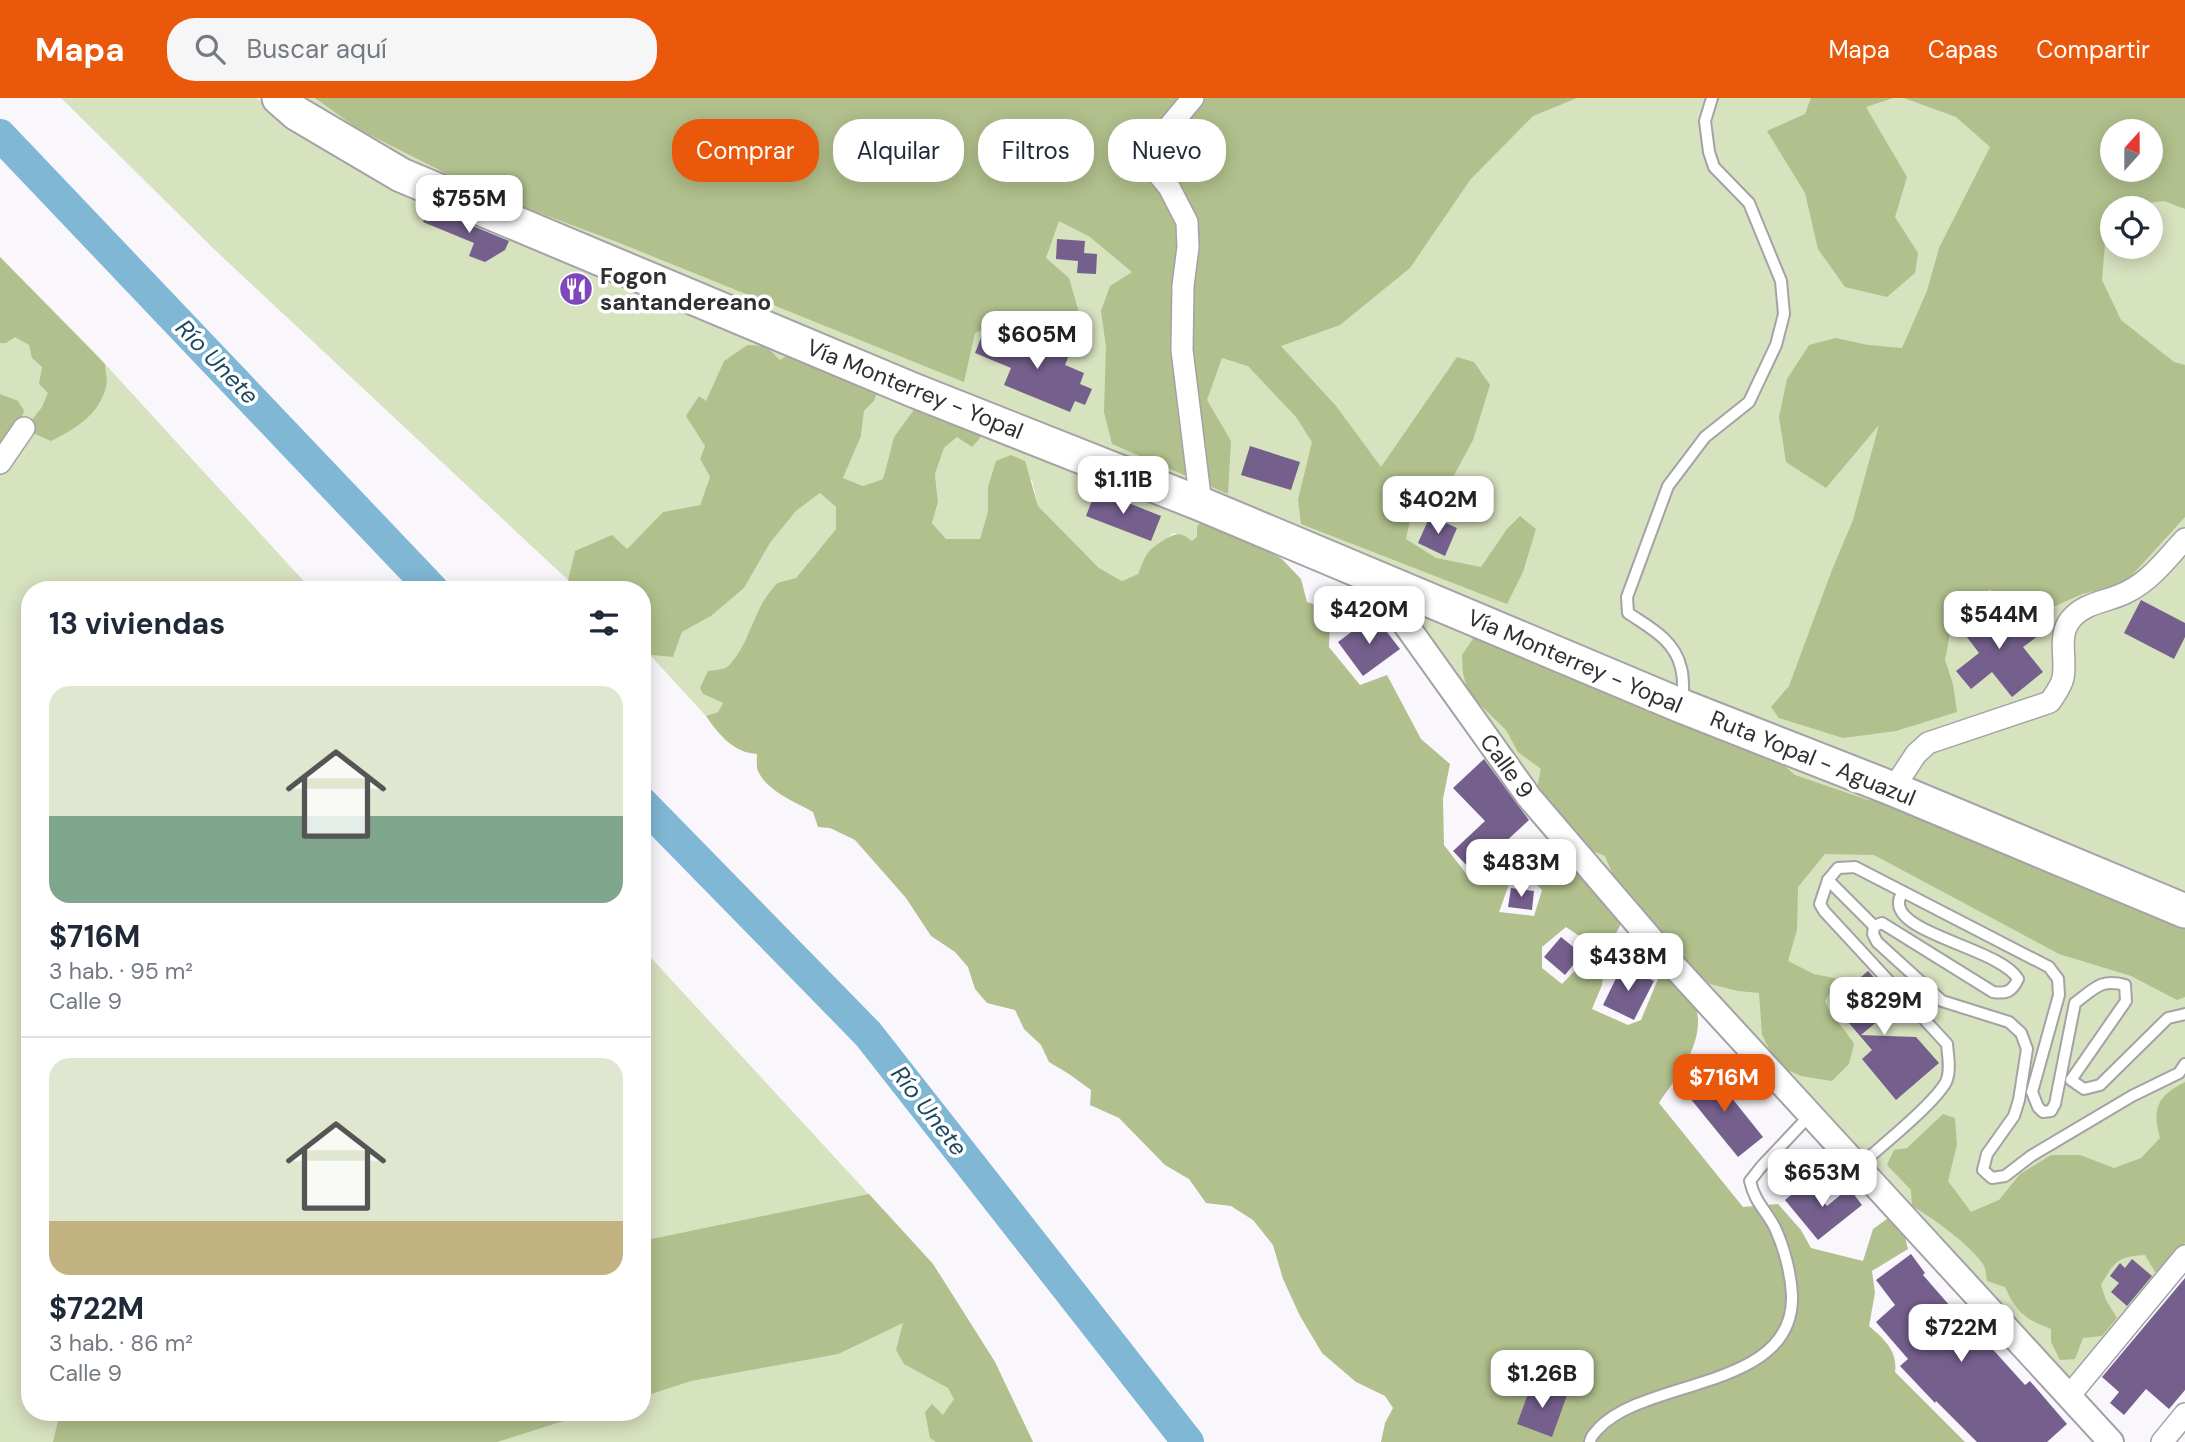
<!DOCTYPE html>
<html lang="es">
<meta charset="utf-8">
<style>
body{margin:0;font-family:"DM Sans",sans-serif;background:#f6f6f7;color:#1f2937;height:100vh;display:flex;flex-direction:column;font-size:26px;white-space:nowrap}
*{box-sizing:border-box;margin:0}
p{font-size:23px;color:#747a83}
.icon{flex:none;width:38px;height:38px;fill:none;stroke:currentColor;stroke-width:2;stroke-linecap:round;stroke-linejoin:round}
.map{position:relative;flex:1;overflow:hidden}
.side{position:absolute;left:21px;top:483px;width:630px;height:840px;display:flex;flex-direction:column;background:#fff;border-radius:28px;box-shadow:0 4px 18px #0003}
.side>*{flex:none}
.hud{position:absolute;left:672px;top:21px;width:665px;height:63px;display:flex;gap:14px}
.needle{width:46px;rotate:21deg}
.buttons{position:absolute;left:2100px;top:21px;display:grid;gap:14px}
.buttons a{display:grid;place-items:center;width:63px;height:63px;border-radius:50%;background:#fff;box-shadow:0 4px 18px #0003;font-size:35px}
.price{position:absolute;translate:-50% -60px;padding:0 16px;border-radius:14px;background:#fff;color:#222;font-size:23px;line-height:46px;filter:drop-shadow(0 2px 4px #0008)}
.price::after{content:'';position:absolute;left:50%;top:42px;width:21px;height:16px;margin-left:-10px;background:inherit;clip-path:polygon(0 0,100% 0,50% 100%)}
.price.selected{background:#ea580c;color:#fff}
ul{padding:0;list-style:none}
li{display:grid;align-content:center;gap:14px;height:371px;padding:0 28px}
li+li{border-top:2px solid #e0e1e3}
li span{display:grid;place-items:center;height:217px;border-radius:21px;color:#555}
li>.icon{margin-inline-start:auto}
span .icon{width:126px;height:126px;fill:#fffc;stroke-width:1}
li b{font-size:30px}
h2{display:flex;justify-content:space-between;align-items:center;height:84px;padding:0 28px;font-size:30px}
.tag{padding:0 24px;border-radius:28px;background:#fff;box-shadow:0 4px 18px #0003;font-size:24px;line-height:63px}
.tag.selected{background:#ea580c;color:#fff}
header{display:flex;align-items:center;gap:42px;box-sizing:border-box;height:98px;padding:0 35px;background:#ea580c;color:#fff}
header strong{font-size:33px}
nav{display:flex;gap:38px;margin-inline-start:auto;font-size:24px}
.search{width:490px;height:63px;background:#f6f6f7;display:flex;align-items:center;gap:18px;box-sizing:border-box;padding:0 24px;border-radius:28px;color:#747a83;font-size:26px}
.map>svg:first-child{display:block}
.green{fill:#d7e2bf;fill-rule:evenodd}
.forest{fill:#b1c08c;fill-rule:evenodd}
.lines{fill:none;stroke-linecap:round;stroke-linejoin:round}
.river{stroke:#7fb7d5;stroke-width:32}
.building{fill:#75608d}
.service-casing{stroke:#a4a2a6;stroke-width:14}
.minor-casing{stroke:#a4a2a6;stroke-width:24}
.tertiary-casing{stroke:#a4a2a6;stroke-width:28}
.trunk-casing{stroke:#a4a2a6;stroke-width:37}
.service{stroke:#fff;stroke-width:10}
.minor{stroke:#fff;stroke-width:21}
.tertiary{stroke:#fff;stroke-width:24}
.trunk{stroke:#fff;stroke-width:33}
.labels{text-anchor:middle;stroke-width:7;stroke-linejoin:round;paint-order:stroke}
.poi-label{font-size:23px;font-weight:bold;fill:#302f31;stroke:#fff;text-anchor:start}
.street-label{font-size:23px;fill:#302f31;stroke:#fff}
.water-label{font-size:24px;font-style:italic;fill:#1b495f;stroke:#fff}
</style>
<header>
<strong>Mapa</strong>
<div class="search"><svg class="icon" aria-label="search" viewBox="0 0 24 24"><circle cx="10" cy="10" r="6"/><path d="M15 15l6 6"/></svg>Buscar aquí</div>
<nav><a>Mapa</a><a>Capas</a><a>Compartir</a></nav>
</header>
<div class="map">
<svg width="2185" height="1344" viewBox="0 0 2185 1344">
<rect width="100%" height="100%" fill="#f9f7fc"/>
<!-- green -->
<g class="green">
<polygon points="61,0 257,0 286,24 796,251 779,263 747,247 724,263 706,304 698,298 705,348 700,361 710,379 700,407 663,414 627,451 575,453 568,482 216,153"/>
<path d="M 293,0 L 2185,0 L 2185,1152 L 2075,1285 L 1875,1066 L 1778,968 L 1710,886 L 1674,852 L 1559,720 L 1374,467 L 436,82 ZM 2112,33 L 2151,33 L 2151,72 L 2112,72 ZM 2112,110 L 2151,110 L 2151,149 L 2112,149 Z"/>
<polygon points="0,159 94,254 312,492 30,492 30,1314 642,1314 642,850 933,1166 995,1264 1033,1344 0,1344"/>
<polygon points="879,290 915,310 894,339 883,381 863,388 843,380 861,338 864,313 874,303"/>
<path d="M 981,325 L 1209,418 L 1192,444 L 1174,435 C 1150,453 1151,446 1138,476 L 1122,483 L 1099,470 L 1038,408 L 1032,382 L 988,389 L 988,413 L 980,441 L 946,441 L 932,425 L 938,404 L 935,376 L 944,350 L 957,339 Z"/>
<path d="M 820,395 L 836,409 L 836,431 L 796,480 L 777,485 C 760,508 750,534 737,559 C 734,564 729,566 725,570 C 717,578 710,588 703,596 L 723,605 L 718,614 L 706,618 L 650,557 L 673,559 L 682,534 L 711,518 L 744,490 L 770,445 L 796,413 Z"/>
</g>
<!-- forest -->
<g class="forest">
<polygon points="315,0 1577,0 1533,18 1470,82 1410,170 1340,227 1281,248 1336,308 1381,369 1457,259 1474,264 1490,287 1473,342 1452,381 1413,409 1406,441 1436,460 1481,469 1507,431 1520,418 1536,431 1523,474 1507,506 1301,426 1298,402 1312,344 1296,319 1248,268 1222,260 1207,302 1231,343 1228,396 1112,346 1104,314 1106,249 1101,213 1110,188 1132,174 1090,139 1059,123 1046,160 1069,180 1080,218 1064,243 1032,229 996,226 975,235 964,284 617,144 479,92 358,31"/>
<polygon points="1811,0 1893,0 1866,9 1907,79 1895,119 1918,155 1915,175 1887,199 1845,189 1818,151 1805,95 1767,33 1805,16"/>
<path d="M 1904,0 L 2185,0 L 2185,111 L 2164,103 L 2128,107 L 2126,110 L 2112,110 L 2112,134 L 2105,146 L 2102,182 L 2121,222 L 2174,264 L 2185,267 L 2185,419 L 2123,487 L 2082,496 L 2051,510 L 2004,512 L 1990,491 L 1952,525 L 1945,562 L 1953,586 L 1957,614 L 1896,633 L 1843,640 L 1779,620 L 1771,609 L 1789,588 L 1832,472 L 1853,422 L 1879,327 L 1826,390 L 1786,364 L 1779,319 L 1787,281 L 1809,247 L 1836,240 L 1868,247 L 1902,250 L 1927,193 L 1939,150 L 1990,49 L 1956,19 ZM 2112,33 L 2151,33 L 2151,72 L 2112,72 Z"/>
<path d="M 0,159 L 105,266 C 105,273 108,282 106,289 C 99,317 75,331 51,343 L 35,336 L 31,323 L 42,309 L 48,295 L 39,286 L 42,269 L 32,260 L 29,247 L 15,239 L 6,245 L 0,245 Z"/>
<path d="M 747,247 L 766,248 L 780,262 L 796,251 L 879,290 L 874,303 L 864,313 L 861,338 L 843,380 L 863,388 L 883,381 L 894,339 L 915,310 L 981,325 L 980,340 L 972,349 L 957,339 L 944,350 L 935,376 L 938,404 L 932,425 L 946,441 L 980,441 L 988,413 L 988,389 L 996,363 L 1011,357 L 1025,363 L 1038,408 L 1099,470 L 1122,483 L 1138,476 C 1147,454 1146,453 1167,440 C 1178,434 1182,435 1192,443 L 1197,438 L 1197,428 L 1209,418 L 1282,461 L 1301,481 L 1307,504 L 1323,509 L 1330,523 L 1329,549 L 1360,587 L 1387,577 L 1421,641 L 1450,666 L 1443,701 L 1444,747 L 1471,782 L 1508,746 L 1523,744 L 1526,759 L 1511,781 L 1499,814 L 1534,818 L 1542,792 L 1533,783 L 1548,775 L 1557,752 L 1621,826 L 1614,839 L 1591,846 L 1566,829 L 1542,849 L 1542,870 L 1562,886 L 1588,859 L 1605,863 L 1602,887 L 1592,911 L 1628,927 L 1641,922 L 1658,881 L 1666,869 C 1673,878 1694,899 1696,909 C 1706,945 1677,978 1659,1005 L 1743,1109 L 1778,1106 L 1801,1132 L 1811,1150 L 1863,1163 L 1873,1131 L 1891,1118 L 1904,1135 L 1908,1151 L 1872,1173 L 1875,1195 L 1869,1228 C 1884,1241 1898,1253 1895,1274 L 1965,1344 L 1381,1344 L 1385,1325 L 1393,1310 L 1385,1298 L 1356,1284 L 1322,1255 L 1300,1218 L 1283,1181 L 1273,1147 L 1253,1122 L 1231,1108 L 1206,1105 L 1189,1081 L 1165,1067 L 1119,1020 L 1090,1007 L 1091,992 L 1069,976 L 1049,964 L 1041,947 L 1024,931 L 1015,912 L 987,905 L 975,891 L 968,869 L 955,854 L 931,838 L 906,800 L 855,742 L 830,730 L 818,729 L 813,714 C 795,704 767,693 758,673 C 756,668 757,661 757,656 C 734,655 719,637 706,618 L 718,614 L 723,605 L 703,596 L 700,590 L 708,573 C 713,572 720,572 725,570 C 741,561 752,524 761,508 C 765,499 772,492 777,485 L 796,480 L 836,431 L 836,409 L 820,395 L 796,413 L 770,445 L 744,490 L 711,518 L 682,534 L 673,559 L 650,557 L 642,551 L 642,492 L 577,492 L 568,482 L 575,453 L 612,437 L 627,451 L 663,414 L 700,407 L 710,379 L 700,361 L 705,348 L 686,318 L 699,298 L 706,303 L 724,263 Z"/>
<polygon points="0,296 18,303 24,313 15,337 0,359"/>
<path d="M 1477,535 L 1772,657 L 1795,677 L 1868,702 L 1887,702 L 2185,825 L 2185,899 L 2177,902 L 2131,878 L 2059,856 L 1874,757 L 1825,756 L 1798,789 L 1797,832 L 1788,863 L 1814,876 L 1839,881 L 1825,903 C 1831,920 1845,930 1854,946 L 1849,966 L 1832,983 L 1801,978 L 1778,968 L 1762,937 L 1759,895 L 1738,893 L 1710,886 L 1674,852 L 1615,782 L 1605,758 L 1588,751 L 1559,720 L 1537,690 L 1541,671 L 1518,654 L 1506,632 L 1468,595 L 1463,575 L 1462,557 Z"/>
<path d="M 2185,984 L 2185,1145 L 2177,1152 L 2164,1174 L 2155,1174 L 2145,1157 C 2118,1158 2114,1164 2101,1187 L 2106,1202 L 2117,1220 L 2102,1238 L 2083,1240 L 2075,1261 L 2060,1262 L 2051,1244 L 2051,1231 C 2026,1222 2016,1214 2005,1189 L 1987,1183 C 1986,1177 1986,1171 1983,1166 C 1968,1145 1934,1121 1912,1108 L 1911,1092 L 1887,1067 L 1894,1052 L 1907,1050 L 1943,1016 L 1955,1020 L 1957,1047 L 1948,1083 L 1971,1114 L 1999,1102 L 2020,1076 L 2051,1057 L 2080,1057 L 2114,1070 L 2141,1060 L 2160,1040 C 2152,1011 2157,998 2185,984 Z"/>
<polygon points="869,1096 933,1166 995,1264 1033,1344 936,1344 930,1340 925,1314 932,1306 943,1317 954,1301 948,1290 904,1266 896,1252 903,1225 838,1256 691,1283 642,1299 642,1143"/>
<polygon points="60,1314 592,1314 497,1344 53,1344"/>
</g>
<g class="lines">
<!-- river -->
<g class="river">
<polyline points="0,37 433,492"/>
<polyline points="642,705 868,936 1188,1344"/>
</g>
</g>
<!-- building -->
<g class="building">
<polygon points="429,110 509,143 505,152 485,164 469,158 474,145 423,124"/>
<polygon points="1057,141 1085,143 1084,155 1097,156 1096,176 1077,175 1078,163 1056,161"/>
<polygon points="983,235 1001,243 1004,236 1029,246 1030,242 1069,257 1065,267 1084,275 1080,286 1092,291 1085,307 1075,303 1070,314 1004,287 1011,270 975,255"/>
<polygon points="1250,348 1300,364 1291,392 1241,377"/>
<polygon points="1096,392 1161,418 1151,443 1086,418"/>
<polygon points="1430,418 1457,430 1445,458 1418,445"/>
<polygon points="2141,502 2185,525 2185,539 2174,561 2124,535"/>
<polygon points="1988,504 2010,533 2030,518 2042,535 2023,549 2043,574 2012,599 1992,574 1971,591 1956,573 1979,555 1957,526"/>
<polygon points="1374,517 1400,551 1363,578 1338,544"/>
<polygon points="1484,661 1529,722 1473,774 1453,753 1485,723 1453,690"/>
<polygon points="1511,790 1534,793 1532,812 1508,809"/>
<polygon points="1561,839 1582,856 1565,877 1544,859"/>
<polygon points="1622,868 1654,883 1634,922 1603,907"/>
<polygon points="1868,873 1898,906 1861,937 1916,939 1939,965 1896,1002 1862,961 1872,952 1831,904"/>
<polygon points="1711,974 1763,1039 1738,1059 1685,994"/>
<polygon points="1807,1084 1827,1108 1849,1090 1862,1107 1818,1142 1785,1102"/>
<polygon points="1911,1156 1925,1175 1923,1177 1957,1216 1959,1214 2025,1287 2030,1283 2067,1326 2047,1344 1977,1344 1936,1303 1935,1305 1900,1268 1908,1261 1876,1224 1895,1207 1876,1182"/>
<polygon points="2132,1161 2152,1178 2127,1208 2111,1194 2119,1185 2110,1178 2120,1165 2125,1170"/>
<polygon points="2185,1180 2185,1292 2169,1311 2146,1291 2124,1317 2110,1305 2119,1294 2102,1279"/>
<polygon points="1532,1285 1567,1297 1552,1339 1517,1326"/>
</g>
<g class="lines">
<!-- service casing -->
<g class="service-casing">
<g id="service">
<path d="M 1683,603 C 1683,592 1684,580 1681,570 C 1675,542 1649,529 1628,515 L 1627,499 L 1668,388 L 1705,339 L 1749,304 L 1776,247 L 1784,216 L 1781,183 L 1749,105 L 1714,69 L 1709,54 L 1705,23 L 1712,0"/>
<polyline points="1828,782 1874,828"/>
<path d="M 1903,794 C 1901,797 1899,800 1899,804 C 1896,836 2001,851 2018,881 C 2012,894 2006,896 1993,894 L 1882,825 L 1874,828 L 1873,836 L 1877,844 L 1942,903 L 2009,924 L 2021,935 L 2027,951 L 2019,1002 L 2014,1018 L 1987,1056 L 1983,1072 L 1992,1080 L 2005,1078 L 2031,1058 L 2132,998 L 2179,975 L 2185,966"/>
<path d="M 1859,1068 C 1881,1048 1933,1007 1946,984 C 1951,973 1948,958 1947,946 L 1824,813 L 1820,806 L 1828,782 L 1838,770 L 1855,769 L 2049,869 L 2058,881 L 2059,897 L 2032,994 L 2038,1009 L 2043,1014 L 2051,1013 L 2055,1006 L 2075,905 C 2094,891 2101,880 2125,887 L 2126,903 L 2071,982 L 2084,991 L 2100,987 L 2168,920 L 2185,916"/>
<path d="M 1590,1344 C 1591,1337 1594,1336 1598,1331 C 1646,1279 1795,1293 1792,1197 C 1791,1176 1784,1149 1775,1130 C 1766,1112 1755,1105 1750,1083 L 1761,1069 L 1810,1017"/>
</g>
</g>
<!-- minor casing -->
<g class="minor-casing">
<g id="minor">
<polyline points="1193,0 1152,49 1155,72 1169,89 1187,124 1188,149 1183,188 1182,252 1201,406"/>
<polyline points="0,365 24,330"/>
<path d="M 1893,691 L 1916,656 L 1928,645 L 2050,604 C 2055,596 2061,589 2063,580 C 2067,561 2057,537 2071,521 C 2086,503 2110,504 2129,493 C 2152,481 2168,459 2185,441"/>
<polyline points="2069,1298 2185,1158"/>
<polyline points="2162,1344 2185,1316"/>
</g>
</g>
<!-- tertiary casing -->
<g class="tertiary-casing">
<polyline id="tertiary" points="1371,478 1529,699 1673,867 2111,1344"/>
</g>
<!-- trunk casing -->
<g class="trunk-casing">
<polyline id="trunk" points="279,0 296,15 401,77 913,292 1201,406 1684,609 1893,691 2185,813"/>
</g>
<!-- service -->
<use href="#service" class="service"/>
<!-- minor -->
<use href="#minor" class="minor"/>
<!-- tertiary -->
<use href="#tertiary" class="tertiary"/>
<!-- trunk -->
<use href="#trunk" class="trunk"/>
</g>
<!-- icons -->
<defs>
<g id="restaurant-disc" transform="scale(1.75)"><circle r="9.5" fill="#8046bc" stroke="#fff"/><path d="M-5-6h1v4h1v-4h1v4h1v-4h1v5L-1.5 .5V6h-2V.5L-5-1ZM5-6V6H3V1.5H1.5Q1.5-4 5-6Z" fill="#fff"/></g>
</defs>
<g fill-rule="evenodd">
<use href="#restaurant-disc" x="576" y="191"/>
</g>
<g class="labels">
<!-- poi labels -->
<g class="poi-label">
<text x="600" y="186">Fogon<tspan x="600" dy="26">santandereano</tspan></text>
</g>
<!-- street labels -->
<g class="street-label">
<text transform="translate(915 291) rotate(22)" y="8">Vía Monterrey - Yopal</text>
<text transform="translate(1575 563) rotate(23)" y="8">Vía Monterrey - Yopal</text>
<text transform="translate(1813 660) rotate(22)" y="8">Ruta Yopal - Aguazul</text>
<text transform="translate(1507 668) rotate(54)" y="8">Calle 9</text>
</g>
<!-- water labels -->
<g class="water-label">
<text transform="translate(217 264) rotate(46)" y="8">Río Unete</text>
<text transform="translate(929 1013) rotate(52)" y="8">Río Unete</text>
</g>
</g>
</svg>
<div class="buttons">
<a><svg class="needle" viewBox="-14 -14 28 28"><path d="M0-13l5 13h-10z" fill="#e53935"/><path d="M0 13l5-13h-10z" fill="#747a83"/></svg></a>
<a><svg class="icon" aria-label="locate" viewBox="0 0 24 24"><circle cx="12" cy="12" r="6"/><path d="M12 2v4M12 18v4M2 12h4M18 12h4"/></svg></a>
</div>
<b class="price" style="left:469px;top:137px">$755M</b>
<b class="price" style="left:1037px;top:273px">$605M</b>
<b class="price" style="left:1123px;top:418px">$1.11B</b>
<b class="price" style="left:1438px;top:438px">$402M</b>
<b class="price" style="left:1369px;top:548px">$420M</b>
<b class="price" style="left:1999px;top:553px">$544M</b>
<b class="price" style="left:1521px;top:801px">$483M</b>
<b class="price" style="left:1628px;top:895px">$438M</b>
<b class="price" style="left:1884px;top:939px">$829M</b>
<b class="price selected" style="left:1724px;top:1016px">$716M</b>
<b class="price" style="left:1822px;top:1111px">$653M</b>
<b class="price" style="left:1961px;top:1266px">$722M</b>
<b class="price" style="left:1542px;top:1312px">$1.26B</b>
<div class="hud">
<a class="tag selected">Comprar</a>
<a class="tag">Alquilar</a>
<a class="tag">Filtros</a>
<a class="tag">Nuevo</a>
</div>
<section class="side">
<h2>13 viviendas<svg class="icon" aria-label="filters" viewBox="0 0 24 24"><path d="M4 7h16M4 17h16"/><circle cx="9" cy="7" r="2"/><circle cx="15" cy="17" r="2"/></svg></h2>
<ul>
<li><span style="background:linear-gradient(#dfe7d0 60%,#7fa58c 0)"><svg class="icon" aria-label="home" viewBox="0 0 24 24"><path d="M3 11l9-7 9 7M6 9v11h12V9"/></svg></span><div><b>$716M</b><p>3 hab. · 95 m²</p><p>Calle 9</p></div></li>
<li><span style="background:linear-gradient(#dfe7d0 75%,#c2b280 0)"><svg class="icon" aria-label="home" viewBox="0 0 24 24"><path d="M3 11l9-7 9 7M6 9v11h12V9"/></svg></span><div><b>$722M</b><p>3 hab. · 86 m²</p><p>Calle 9</p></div></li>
</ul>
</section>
</div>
